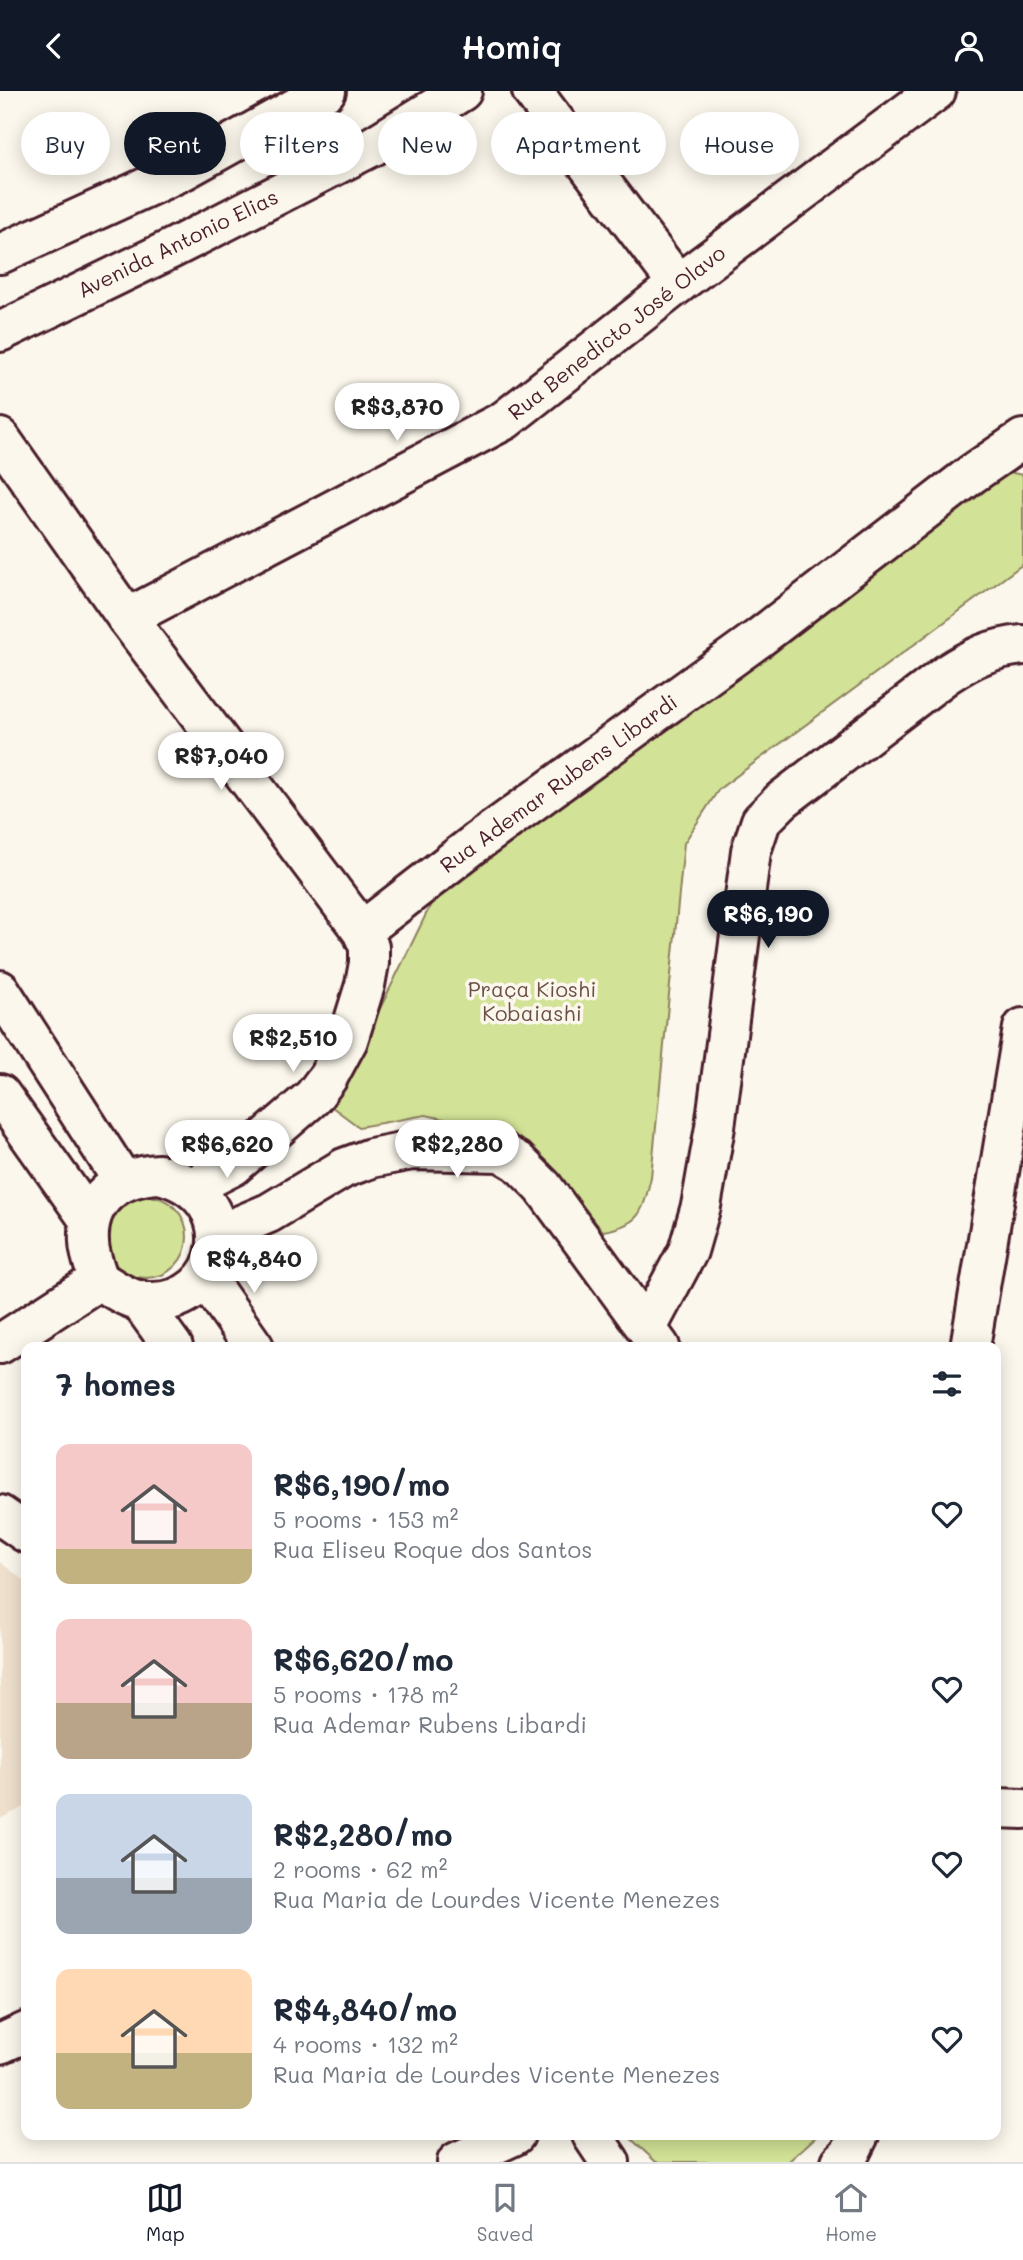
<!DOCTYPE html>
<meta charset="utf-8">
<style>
body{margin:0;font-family:Mali,sans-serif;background:#f6f6f7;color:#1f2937;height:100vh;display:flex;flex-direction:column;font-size:26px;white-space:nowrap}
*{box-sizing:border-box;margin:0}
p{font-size:23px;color:#747a83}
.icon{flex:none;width:38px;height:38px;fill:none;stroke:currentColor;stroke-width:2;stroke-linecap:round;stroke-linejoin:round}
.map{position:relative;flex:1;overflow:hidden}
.sheet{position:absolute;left:21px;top:1251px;width:980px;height:798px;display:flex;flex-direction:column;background:#fff;border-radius:14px;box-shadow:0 4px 18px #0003}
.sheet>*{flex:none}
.hud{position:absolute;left:21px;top:21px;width:982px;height:63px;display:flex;gap:14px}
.price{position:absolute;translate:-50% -60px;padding:0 16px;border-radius:24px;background:#fff;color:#222;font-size:23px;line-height:46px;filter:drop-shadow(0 2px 4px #0008)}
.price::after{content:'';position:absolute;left:50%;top:42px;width:21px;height:16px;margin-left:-10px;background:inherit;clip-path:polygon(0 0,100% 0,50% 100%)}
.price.selected{background:#111827;color:#fff}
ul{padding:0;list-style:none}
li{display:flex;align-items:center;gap:21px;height:175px;padding:0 35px}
li span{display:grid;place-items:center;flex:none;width:196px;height:140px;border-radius:14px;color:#555}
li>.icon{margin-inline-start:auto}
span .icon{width:84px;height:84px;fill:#fffc;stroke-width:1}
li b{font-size:30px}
h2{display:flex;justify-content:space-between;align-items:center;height:84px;padding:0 35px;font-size:30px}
.tag{padding:0 24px;border-radius:32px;background:#fff;box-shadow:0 4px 18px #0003;font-size:24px;line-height:63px}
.tag.selected{background:#111827;color:#fff}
header{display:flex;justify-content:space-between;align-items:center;height:91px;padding:0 35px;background:#111827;color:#fff;font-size:32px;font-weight:600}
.dock{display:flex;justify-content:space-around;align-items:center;height:98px;border-top:2px solid #e0e1e3;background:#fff;font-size:19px;color:#747a83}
.dock a{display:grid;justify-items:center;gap:4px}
.dock .selected{color:#111827}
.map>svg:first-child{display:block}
.built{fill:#efe0cd}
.green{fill:#d2e296;stroke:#8e8060;stroke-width:2}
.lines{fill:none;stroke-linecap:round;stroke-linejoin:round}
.minor-casing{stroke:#4a1f2b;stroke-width:44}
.minor{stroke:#fbf7ec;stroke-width:38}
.labels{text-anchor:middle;stroke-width:7;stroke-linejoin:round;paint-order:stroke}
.street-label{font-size:21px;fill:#4a1f2b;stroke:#fbf7ec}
.park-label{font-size:21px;fill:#6c5046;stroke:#fbf7ec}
</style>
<header><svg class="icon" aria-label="back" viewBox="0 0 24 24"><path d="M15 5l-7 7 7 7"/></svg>Homiq<svg class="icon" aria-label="person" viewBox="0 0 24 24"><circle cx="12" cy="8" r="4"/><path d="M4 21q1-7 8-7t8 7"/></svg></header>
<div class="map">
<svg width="1023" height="2071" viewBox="0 0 1023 2071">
<rect width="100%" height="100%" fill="#fbf7ec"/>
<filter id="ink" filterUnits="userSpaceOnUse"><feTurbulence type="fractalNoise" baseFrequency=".0143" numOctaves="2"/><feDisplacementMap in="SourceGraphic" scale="14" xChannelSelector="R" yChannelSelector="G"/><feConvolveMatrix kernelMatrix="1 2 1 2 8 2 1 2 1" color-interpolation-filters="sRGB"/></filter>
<g filter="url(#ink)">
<!-- built -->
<polygon class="built" points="0,1471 26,1491 26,1715 0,1728"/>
<!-- green -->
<g class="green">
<path d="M 1008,381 L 1023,384 L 1023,473 L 719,698 L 684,752 L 651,1086 C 643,1120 641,1134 603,1140 L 533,1060 L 518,1048 L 486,1038 L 426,1024 L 359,1036 L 332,1016 L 433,809 L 989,387 Z"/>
<circle cx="146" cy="1146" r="41"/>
<polygon points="627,2044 818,2044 788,2071 656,2071"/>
</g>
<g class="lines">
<!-- minor casing -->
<g class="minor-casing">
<g id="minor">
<polyline points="532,0 678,193"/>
<polyline points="0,163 182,80 326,0"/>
<polyline points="0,241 171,158 373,55 462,0"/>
<polyline points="0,347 127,527 362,840 369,856 369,872 365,894 348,949 328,986 313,1006 233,1075 192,1096"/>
<polyline points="127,527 505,329 678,193 936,0"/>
<polyline points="362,840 477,751 759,547 972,383 1023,348"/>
<polyline points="0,899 123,1090"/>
<polyline points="0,1003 90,1130"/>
<path d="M 159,1083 C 248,1104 227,1215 148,1211 C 130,1210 114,1198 99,1189 C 95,1177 89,1163 89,1151 C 86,1107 119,1085 159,1083 Z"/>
<polyline points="217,1144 269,1122 344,1077 371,1067 412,1059 501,1061 518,1071 543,1096 660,1256"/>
<polyline points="205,1186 254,1256"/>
<polyline points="139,1209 173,1256"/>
<path d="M 647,1237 L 688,1160 L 701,1115 L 715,1036 L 751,760 L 761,730 L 782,709 L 947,583 C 973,566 992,557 1023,554"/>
<polyline points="0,1253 99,1189"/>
<polyline points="970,1256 1023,937"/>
<polyline points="0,1424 26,1442"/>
<polyline points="996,1717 1023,1718"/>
<polyline points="0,1953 26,1941"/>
<polyline points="592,2044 610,2071"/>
<polyline points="457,2071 515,2044"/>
<polyline points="841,2071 850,2062 859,2044"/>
</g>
</g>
<!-- minor -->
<use href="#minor" class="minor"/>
</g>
</g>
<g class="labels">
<!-- street labels -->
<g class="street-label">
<text transform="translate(178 153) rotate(-26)" y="7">Avenida Antonio Elias</text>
<text transform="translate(617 242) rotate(-38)" y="7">Rua Benedicto José Olavo</text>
<text transform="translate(559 693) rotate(-36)" y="7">Rua Ademar Rubens Libardi</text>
</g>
<!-- park labels -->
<g class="park-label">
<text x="532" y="906">Praça Kioshi<tspan x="532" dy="24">Kobaiashi</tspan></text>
</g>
</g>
</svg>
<b class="price" style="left:397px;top:352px">R$3,870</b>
<b class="price" style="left:221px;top:701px">R$7,040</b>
<b class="price selected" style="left:768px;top:859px">R$6,190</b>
<b class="price" style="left:293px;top:983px">R$2,510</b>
<b class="price" style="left:227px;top:1089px">R$6,620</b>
<b class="price" style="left:457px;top:1089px">R$2,280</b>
<b class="price" style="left:254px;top:1204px">R$4,840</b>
<div class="hud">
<a class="tag">Buy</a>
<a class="tag selected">Rent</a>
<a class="tag">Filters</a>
<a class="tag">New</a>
<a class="tag">Apartment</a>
<a class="tag">House</a>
</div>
<section class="sheet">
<h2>7 homes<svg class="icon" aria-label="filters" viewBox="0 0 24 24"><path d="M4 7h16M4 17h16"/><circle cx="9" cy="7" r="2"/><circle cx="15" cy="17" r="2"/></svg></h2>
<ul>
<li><span style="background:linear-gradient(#f6c9c9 75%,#c2b280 0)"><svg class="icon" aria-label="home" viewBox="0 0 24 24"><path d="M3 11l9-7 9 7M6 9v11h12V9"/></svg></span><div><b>R$6,190/mo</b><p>5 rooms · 153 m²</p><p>Rua Eliseu Roque dos Santos</p></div><svg class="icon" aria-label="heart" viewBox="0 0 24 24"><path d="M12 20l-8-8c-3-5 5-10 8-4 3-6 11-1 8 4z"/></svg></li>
<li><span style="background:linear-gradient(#f6c9c9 60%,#b9a48a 0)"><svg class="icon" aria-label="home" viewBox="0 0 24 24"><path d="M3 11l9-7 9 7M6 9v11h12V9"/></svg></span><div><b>R$6,620/mo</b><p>5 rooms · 178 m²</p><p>Rua Ademar Rubens Libardi</p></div><svg class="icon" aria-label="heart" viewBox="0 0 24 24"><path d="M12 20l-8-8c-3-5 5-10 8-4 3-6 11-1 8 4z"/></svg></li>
<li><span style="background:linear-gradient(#c9d6e8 60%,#9aa5b1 0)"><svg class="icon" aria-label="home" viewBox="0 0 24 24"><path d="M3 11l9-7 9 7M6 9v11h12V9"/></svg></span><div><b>R$2,280/mo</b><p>2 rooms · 62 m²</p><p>Rua Maria de Lourdes Vicente Menezes</p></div><svg class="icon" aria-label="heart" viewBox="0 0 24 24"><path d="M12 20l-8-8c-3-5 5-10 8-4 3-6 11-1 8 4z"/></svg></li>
<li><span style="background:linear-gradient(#ffd9b3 60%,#c2b280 0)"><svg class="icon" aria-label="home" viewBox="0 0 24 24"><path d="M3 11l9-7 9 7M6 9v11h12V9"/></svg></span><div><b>R$4,840/mo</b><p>4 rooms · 132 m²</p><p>Rua Maria de Lourdes Vicente Menezes</p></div><svg class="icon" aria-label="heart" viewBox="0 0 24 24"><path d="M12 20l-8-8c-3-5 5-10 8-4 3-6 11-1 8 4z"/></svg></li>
</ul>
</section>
</div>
<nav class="dock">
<a class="selected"><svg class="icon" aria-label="map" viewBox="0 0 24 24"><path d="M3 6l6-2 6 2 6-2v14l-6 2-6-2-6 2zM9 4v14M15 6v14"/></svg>Map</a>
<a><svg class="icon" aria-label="saved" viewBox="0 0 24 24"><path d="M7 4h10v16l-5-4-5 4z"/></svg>Saved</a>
<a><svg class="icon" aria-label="home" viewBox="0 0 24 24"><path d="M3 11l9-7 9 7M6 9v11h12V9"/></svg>Home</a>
</nav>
